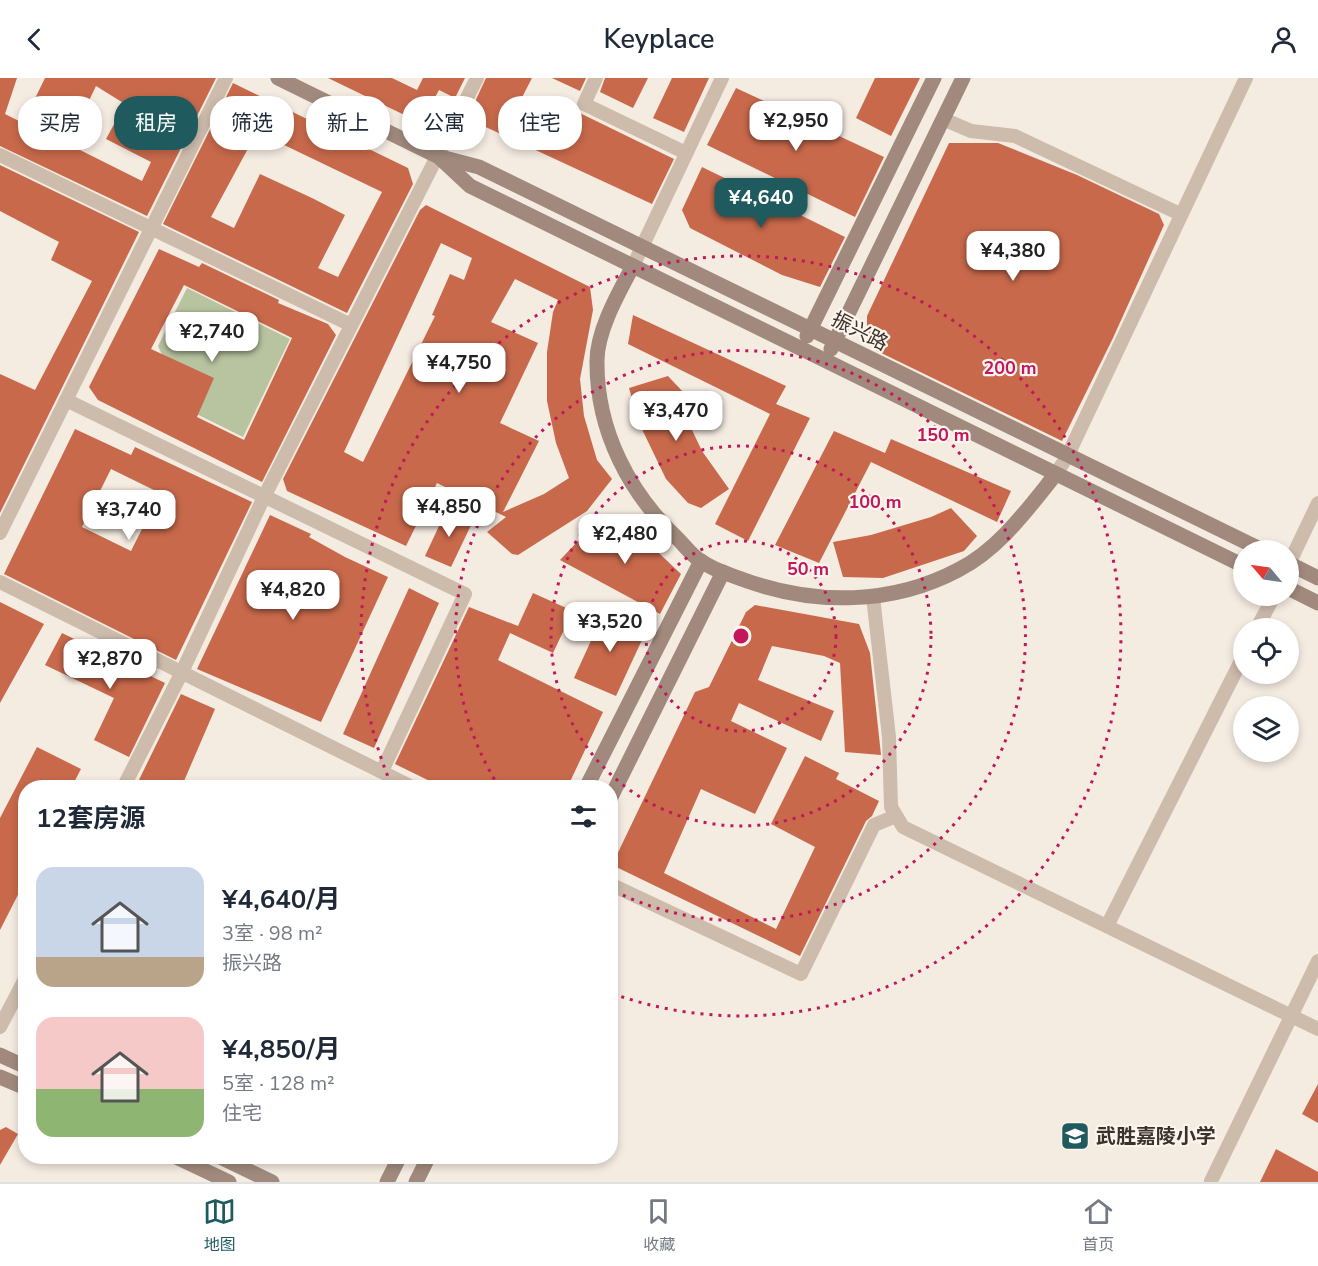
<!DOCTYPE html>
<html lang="zh">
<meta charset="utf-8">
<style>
body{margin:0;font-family:"Nunito Sans","Noto Sans SC",sans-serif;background:#f6f6f7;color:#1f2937;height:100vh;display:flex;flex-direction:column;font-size:22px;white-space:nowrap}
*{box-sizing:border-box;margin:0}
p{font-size:20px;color:#747a83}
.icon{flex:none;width:33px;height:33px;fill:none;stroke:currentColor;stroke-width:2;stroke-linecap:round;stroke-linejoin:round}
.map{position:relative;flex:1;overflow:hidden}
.panel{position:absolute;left:18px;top:702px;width:600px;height:384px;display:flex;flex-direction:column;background:#fff;border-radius:24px;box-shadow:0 3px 9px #0003}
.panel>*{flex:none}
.guide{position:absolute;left:18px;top:18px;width:600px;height:54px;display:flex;gap:12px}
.needle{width:39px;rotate:299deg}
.buttons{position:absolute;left:1233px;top:462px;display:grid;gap:12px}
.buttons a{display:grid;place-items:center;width:66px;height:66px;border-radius:50%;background:#fff;box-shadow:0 3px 9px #0003;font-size:30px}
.price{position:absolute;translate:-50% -51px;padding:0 14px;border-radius:12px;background:#fff;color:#222;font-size:20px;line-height:39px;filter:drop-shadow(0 2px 3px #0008)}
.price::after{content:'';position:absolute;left:50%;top:36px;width:18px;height:14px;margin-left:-9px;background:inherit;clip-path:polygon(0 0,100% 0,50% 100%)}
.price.active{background:#1f5a5e;color:#fff}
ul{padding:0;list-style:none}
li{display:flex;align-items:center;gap:18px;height:150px;padding:0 18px}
li span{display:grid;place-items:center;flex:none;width:168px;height:120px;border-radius:18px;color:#555}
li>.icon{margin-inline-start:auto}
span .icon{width:72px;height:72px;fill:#fffc;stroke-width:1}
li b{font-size:26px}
h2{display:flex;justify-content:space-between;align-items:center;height:72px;padding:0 18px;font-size:26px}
.pill{padding:0 21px;border-radius:24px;background:#fff;box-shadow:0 3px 9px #0003;font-size:21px;line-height:54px}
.pill.active{background:#1f5a5e;color:#fff}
header{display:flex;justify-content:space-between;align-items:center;height:78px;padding:0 18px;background:#fff;font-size:27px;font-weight:600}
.dock{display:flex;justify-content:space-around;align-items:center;height:84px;border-top:2px solid #e0e1e3;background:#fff;font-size:16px;color:#747a83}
.dock a{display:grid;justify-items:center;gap:3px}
.dock .active{color:#1f5a5e}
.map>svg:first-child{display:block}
.green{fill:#b8c4a0}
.building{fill:#c8694b;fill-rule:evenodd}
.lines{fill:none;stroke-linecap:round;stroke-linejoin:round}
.street{stroke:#cdbbac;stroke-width:14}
.secondary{stroke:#a18a7d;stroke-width:15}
.ring{fill:none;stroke:#c2185b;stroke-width:3;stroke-dasharray:3 6}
.labels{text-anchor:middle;stroke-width:4.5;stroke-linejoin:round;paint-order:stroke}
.street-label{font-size:20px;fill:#3b302b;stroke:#fbf5ee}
.poi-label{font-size:20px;font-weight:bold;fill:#3b302b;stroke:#fbf5ee;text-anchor:start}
.centre{fill:#c2185b;stroke:#fbf5ee;stroke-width:3}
.ring-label{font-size:18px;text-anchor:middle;font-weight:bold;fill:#c2185b;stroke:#fbf5ee;stroke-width:4.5;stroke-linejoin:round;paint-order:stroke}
</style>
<header><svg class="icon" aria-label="back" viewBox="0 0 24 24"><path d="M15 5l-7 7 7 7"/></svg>Keyplace<svg class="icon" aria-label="person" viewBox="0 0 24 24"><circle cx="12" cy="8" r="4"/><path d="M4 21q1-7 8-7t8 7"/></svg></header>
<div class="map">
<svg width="1318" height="1104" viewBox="0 0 1318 1104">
<rect width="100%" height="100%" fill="#f4ebe1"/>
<!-- green -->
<polygon class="green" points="187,210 290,261 243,359 146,311 162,277 158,268"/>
<!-- building -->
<g class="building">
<path d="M 0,0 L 17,0 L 5,36 L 23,45 L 45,0 L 216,0 L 147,138 L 0,68 ZM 96,8 L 125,26 L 106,61 L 151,84 L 142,103 L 68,66 Z"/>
<polygon points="328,0 392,0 417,12 423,0 465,0 455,20 439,12 421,45"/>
<polygon points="486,0 532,0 513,37 533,47 547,19 674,81 652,126 477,45 472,30"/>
<polygon points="552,0 586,0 580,13"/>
<polygon points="605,0 648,0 633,30 600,14"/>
<polygon points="672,0 709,0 684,54 653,40"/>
<polygon points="875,0 920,0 891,58 856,40"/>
<path d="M 233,5 L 408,90 L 413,106 L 347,235 L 163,146 ZM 257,54 L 382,114 L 338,199 L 318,190 L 345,137 L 312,120 L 260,96 L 234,150 L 211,139 Z"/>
<polygon points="736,10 884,79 855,139 707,67"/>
<polygon points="949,65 998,65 1077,97 1159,136 1164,147 1113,260 1062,363 873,271 867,257 867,238"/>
<polygon points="0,87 139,154 0,435 0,296 35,312 92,203 51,182 59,164 0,133"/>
<polygon points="702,89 845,159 820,209 782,197 690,150 682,132"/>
<path d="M 426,127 L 590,209 L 593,232 L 580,301 L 584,338 L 597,382 L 612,401 L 587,433 L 518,477 L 512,476 L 487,454 L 506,439 L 437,405 L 406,468 L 287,413 L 283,401 L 420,132 ZM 441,165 L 472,180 L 464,202 L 450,196 L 432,237 L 435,238 L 363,384 L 344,374 ZM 515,201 L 558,222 L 553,234 L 547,274 L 547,323 L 556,365 L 569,400 L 544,416 L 503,434 L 539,363 L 500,345 L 538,265 L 491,244 Z"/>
<path d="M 159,171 L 199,189 L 202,185 L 279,222 L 278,225 L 328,246 L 336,257 L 262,404 L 98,322 L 89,309 ZM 184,207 L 292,260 L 244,362 L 197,339 L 214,300 L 151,271 Z"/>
<polygon points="633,237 786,308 776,326 810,340 748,463 715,446 770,336 628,266"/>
<polygon points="668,298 683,314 692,352 702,373 729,411 701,430 688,425 666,401 639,345 629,310"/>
<path d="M 75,351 L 131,377 L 135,369 L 252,424 L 176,582 L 4,496 ZM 111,391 L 160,415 L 131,473 L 82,449 Z"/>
<polygon points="834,353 885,375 891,361 1011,413 997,444 871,384 819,485 775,467"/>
<polygon points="951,430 977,458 964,473 883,500 843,499 833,464 871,457 931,439"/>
<polygon points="447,431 473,443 451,489 425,478"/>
<polygon points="270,437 311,456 309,459 345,479 388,499 321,644 197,591"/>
<polygon points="623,441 681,496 660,536 560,482 578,463"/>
<polygon points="409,510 439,525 374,670 343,656"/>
<polygon points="533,515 573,533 553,575 510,555 498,582 603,634 567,710 444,710 395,686 469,529 518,548"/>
<polygon points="0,524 44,546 0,625"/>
<polygon points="755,527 859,546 870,575 881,677 845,674 840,585 824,578 772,568 758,602 834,633 821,663 739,625 731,643 787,670 755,736 701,711 664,795 776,851 815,769 771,746 805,678 839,695 836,701 879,723 872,738 866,743 800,878 612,787 695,614 709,609 746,534"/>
<polygon points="605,532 647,551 616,618 574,600"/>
<polygon points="62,555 165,605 129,679 94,662 114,620 45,587"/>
<polygon points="181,616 215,631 181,710 135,710"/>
<polygon points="37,669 81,691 71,710 26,710 26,801 0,852 0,740"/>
<polygon points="1318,1006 1318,1045 1302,1036"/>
<polygon points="6,1049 18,1056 0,1087 0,1052"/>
<polygon points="1276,1071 1318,1094 1318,1104 1260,1104"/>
</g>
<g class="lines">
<!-- street -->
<g class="street">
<polyline points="596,0 584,26 686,75"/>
<polyline points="943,41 971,53 1015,58 1180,136"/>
<polyline points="0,77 351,247"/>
<polyline points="633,188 722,0"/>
<polyline points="66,322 465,516 382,693"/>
<polyline points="1055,397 1067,379 1246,0"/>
<polyline points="0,455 226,0"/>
<polyline points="1288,488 1318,425"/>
<polyline points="0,504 414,710"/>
<polyline points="873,519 889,659 891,729 903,749 1318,951"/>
<polyline points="1257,550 1274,518"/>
<polyline points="123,710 181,596 264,419 477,0"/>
<polyline points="610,806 801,896 874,747 896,738"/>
<polyline points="1108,846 1244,577"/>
<polyline points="0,949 26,899"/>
<polyline points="1211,1103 1318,883"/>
</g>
<!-- secondary -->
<g class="secondary">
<polyline points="278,0 437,78 479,89 1262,472"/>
<polyline points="440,80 470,108 1244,488"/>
<path d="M 633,188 C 619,214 596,254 597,285 C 597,353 629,415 678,461 C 685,468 692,478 701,483 C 714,493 732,497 747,503 C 816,527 892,527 958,492 C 999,471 1027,432 1055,397"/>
<polyline points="807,258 934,0"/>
<polyline points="831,271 963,0"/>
<polyline points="1288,485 1318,500"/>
<polyline points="1288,510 1318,525"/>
<polyline points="586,710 701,483"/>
<polyline points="610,721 723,494"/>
<polyline points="0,977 26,989"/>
<polyline points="0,999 26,1010"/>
<polyline points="174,1078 229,1104"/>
<polyline points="218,1078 272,1104"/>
<polyline points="387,1104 400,1078"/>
<polyline points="416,1104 429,1078"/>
</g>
</g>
<!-- distance rings -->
<g class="ring">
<circle cx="741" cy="558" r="95"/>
<circle cx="741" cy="558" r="190"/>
<path d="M499 709A285 285 0 1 1 612 812"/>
<path d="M391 706A380 380 0 1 1 611 915"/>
</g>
<!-- icons -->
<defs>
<g id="school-square" transform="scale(1.5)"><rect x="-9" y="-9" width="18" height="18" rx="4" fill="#1f5a5e" stroke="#fbf5ee"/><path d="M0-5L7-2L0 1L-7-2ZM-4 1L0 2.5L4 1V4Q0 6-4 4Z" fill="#fff"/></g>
</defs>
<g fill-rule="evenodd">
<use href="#school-square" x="1075" y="1058"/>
</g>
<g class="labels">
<!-- street labels -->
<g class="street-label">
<text transform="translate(860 253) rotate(27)" y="7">振兴路</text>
</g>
<!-- poi labels -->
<g class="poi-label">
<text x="1096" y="1065">武胜嘉陵小学</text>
</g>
</g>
<circle cx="741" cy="558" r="9" class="centre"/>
<g class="ring-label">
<text x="1010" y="296">200 m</text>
<text x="943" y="363">150 m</text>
<text x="875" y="430">100 m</text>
<text x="808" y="497">50 m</text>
</g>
</svg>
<div class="buttons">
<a><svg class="needle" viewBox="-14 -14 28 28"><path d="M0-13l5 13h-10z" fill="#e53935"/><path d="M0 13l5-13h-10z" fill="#747a83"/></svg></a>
<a><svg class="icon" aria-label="locate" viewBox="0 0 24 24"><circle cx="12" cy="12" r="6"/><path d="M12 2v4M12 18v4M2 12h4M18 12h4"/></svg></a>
<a><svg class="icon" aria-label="layers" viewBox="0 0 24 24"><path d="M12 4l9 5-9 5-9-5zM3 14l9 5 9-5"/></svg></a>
</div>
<b class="price" style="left:796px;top:74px">¥2,950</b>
<b class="price active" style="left:761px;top:151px">¥4,640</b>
<b class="price" style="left:1013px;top:204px">¥4,380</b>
<b class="price" style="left:212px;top:285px">¥2,740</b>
<b class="price" style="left:459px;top:316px">¥4,750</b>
<b class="price" style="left:676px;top:364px">¥3,470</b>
<b class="price" style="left:449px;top:460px">¥4,850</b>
<b class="price" style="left:129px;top:463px">¥3,740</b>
<b class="price" style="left:625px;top:487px">¥2,480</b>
<b class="price" style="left:293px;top:543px">¥4,820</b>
<b class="price" style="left:610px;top:575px">¥3,520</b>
<b class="price" style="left:110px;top:612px">¥2,870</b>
<div class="guide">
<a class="pill">买房</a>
<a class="pill active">租房</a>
<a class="pill">筛选</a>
<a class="pill">新上</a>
<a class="pill">公寓</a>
<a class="pill">住宅</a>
</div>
<section class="panel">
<h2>12套房源<svg class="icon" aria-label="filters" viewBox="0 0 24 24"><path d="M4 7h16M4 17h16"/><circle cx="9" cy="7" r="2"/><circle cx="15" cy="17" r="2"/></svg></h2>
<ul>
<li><span style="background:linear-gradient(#c9d6e8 75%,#b9a48a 0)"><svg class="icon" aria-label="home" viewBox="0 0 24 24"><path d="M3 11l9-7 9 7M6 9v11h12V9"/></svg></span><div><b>¥4,640/月</b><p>3室 · 98 m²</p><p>振兴路</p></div></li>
<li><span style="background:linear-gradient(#f6c9c9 60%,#8fb573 0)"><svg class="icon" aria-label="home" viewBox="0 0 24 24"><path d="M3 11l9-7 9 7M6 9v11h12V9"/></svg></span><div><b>¥4,850/月</b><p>5室 · 128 m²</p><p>住宅</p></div></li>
</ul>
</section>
</div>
<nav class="dock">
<a class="active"><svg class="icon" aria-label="map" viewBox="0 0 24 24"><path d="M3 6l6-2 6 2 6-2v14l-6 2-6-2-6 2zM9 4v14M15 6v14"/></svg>地图</a>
<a><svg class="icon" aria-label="saved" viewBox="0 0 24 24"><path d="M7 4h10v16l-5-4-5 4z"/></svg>收藏</a>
<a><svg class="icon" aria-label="home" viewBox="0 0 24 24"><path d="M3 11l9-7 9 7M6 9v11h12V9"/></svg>首页</a>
</nav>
